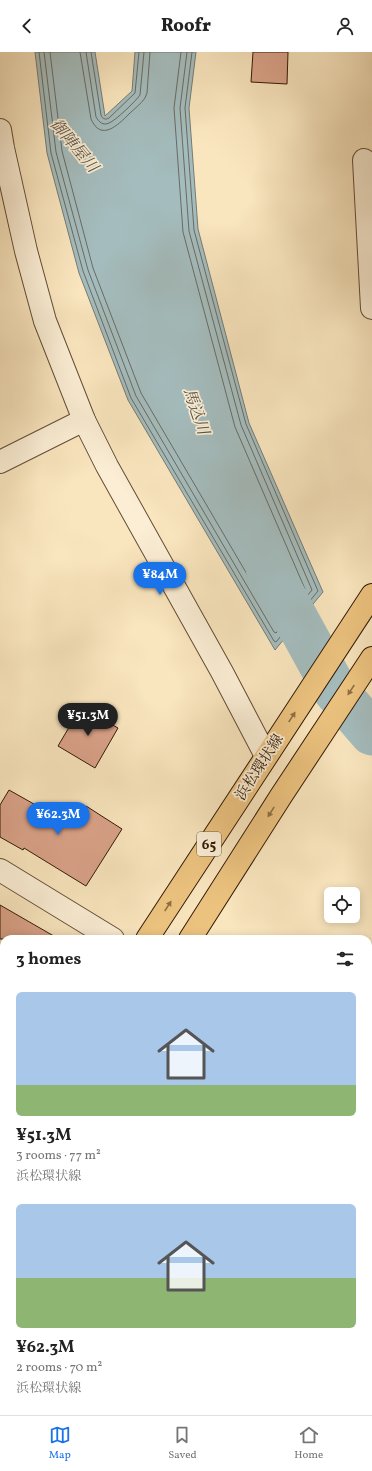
<!DOCTYPE html>
<meta charset="utf-8">
<style>
body{margin:0;font-family:Vollkorn,"Noto Serif JP",serif;background:#f2f2f2;color:#222;height:100vh;display:flex;flex-direction:column;font-size:15px;white-space:nowrap}
*{box-sizing:border-box;margin:0}
p{font-size:13px;color:#767676}
.icon{flex:none;width:22px;height:22px;fill:none;stroke:currentColor;stroke-width:2;stroke-linecap:round;stroke-linejoin:round}
.map{position:relative;flex:1;overflow:hidden}
.panel{position:absolute;left:0px;top:883px;width:372px;height:480px;display:flex;flex-direction:column;background:#fff;border-radius:12px 12px 0 0;box-shadow:0 2px 10px #0003}
.panel>*{flex:none}
.buttons{position:absolute;left:324px;top:835px;display:grid;gap:8px}
.buttons a{display:grid;place-items:center;width:36px;height:36px;border-radius:6px;background:#fff;box-shadow:0 2px 10px #0003;font-size:20px}
.price{position:absolute;translate:-50% -34px;padding:0 9px;border-radius:14px;background:#1a73e8;color:#fff;font-size:13px;line-height:26px;filter:drop-shadow(0 1px 2px #0008)}
.price::after{content:'';position:absolute;left:50%;top:24px;width:12px;height:9px;margin-left:-6px;background:inherit;clip-path:polygon(0 0,100% 0,50% 100%)}
.price.on{background:#222;color:#fff}
ul{padding:0;list-style:none}
li{display:grid;align-content:center;gap:8px;height:212px;padding:0 16px}
li span{display:grid;place-items:center;height:124px;border-radius:6px;color:#555}
li>.icon{margin-inline-start:auto}
span .icon{width:72px;height:72px;fill:#fffc;stroke-width:1}
li b{font-size:17px}
h2{display:flex;justify-content:space-between;align-items:center;height:48px;padding:0 16px;font-size:17px}
header{display:flex;justify-content:space-between;align-items:center;height:52px;padding:0 16px;background:#fff;font-size:18px;font-weight:800}
.menu{display:flex;justify-content:space-around;align-items:center;height:56px;border-top:1px solid #e0e0e0;background:#fff;font-size:11px;color:#767676}
.menu a{display:grid;justify-items:center;gap:2px}
.menu .on{color:#1a73e8}
.map>svg:first-child{display:block}
.water{fill:#a4bcbd;stroke:#767b74}
.lines{fill:none;stroke-linecap:round;stroke-linejoin:round}
.shore{stroke:#6a6b62;stroke-width:1}
.stream{stroke:#767b74;stroke-width:7}
.river{stroke:#a4bcbd;stroke-width:45}
.building{fill:#daa289;stroke:#311a07}
.street-casing{stroke:#634d35;stroke-width:24}
.primary-casing{stroke:#311a07;stroke-width:24}
.street{stroke:#fbeed5;stroke-width:22}
.primary{stroke:#ecc27f;stroke-width:22}
.oneway{fill:#8e6e43}
.labels{text-anchor:middle;stroke-width:3.5;stroke-linejoin:round;paint-order:stroke}
.shield{fill:#fbeed5;stroke:#6e5a45;stroke-width:1}
.shield-label{font-size:14px;font-weight:bold;fill:#311a07}
.street-label{font-size:15px;fill:#311a07;stroke:#fbeed5}
.water-label{font-size:16px;font-style:italic;fill:#595347;stroke:#fbeed5}
</style>
<header><svg class="icon" aria-label="back" viewBox="0 0 24 24"><path d="M15 5l-7 7 7 7"/></svg>Roofr<svg class="icon" aria-label="person" viewBox="0 0 24 24"><circle cx="12" cy="8" r="4"/><path d="M4 21q1-7 8-7t8 7"/></svg></header>
<div class="map">
<svg width="372" height="1363" viewBox="0 0 372 1363">
<rect width="100%" height="100%" fill="#f9e5be"/>
<filter id="stains"><feTurbulence type="fractalNoise" baseFrequency=".005" numOctaves="4"/><feColorMatrix values="0 0 0 0 .2 0 0 0 0 .09 0 0 0 0 .02 0 0 0 .5 -.17"/></filter>
<radialGradient id="worn" r=".72"><stop offset=".6" stop-color="#630" stop-opacity="0"/><stop offset="1" stop-color="#630" stop-opacity=".3"/></radialGradient>
<!-- water -->
<polygon class="water" points="35,0 95,0 105,64 132,39 135,0 196,0 189,56 198,177 249,371 323,540 275,598 128,348 79,221 47,101"/>
<g class="lines">
<!-- shore -->
<g class="shore">
<polyline points="39,0 51,101 83,219 131,346 274,589 276,590 318,539 246,372 194,178 185,56 192,0"/>
<polyline points="44,0 56,100 88,218 136,344 274,580 276,581 312,538 241,373 189,179 180,56 187,0"/>
<polyline points="50,0 62,99 93,216 141,341 275,570 277,571 305,537 235,375 183,180 174,56 181,0"/>
<path d="M 80,0 L 91,67 C 101,90 118,73 129,62 C 134,57 141,52 145,46 L 147,41 L 150,0"/>
<path d="M 86,0 L 96,65 C 99,70 103,74 109,71 C 115,69 136,49 140,43 L 144,0"/>
<path d="M 91,0 L 101,63 C 102,67 106,68 109,66 L 135,41 L 139,0"/>
</g>
<!-- stream -->
<g class="stream">
<polyline points="0,1328 4,1330"/>
<polyline points="48,1359 55,1363"/>
</g>
<!-- river -->
<polyline class="river" points="268,516 335,638 372,681"/>
</g>
<!-- building -->
<g class="building">
<polygon points="253,0 288,0 287,32 251,30"/>
<polygon points="81,655 118,676 95,716 58,694"/>
<polygon points="9,738 73,774 86,754 122,777 86,834 24,796 23,798 0,785 0,753"/>
<polygon points="0,853 59,887 0,887"/>
</g>
<g class="lines">
<!-- street casing -->
<g class="street-casing">
<g id="street">
<polyline points="0,78 3,96 26,199 45,269 84,368 107,414 222,620 266,704"/>
<polyline points="364,108 372,256"/>
<polyline points="0,410 84,368"/>
<polyline points="0,818 113,887"/>
<polyline points="368,1057 372,1059"/>
<polyline points="0,1069 4,1072"/>
<polyline points="368,1313 372,1316"/>
</g>
</g>
<!-- primary casing -->
<g class="primary-casing">
<g id="primary">
<polyline points="147,887 372,543"/>
<polyline points="190,887 281,744 372,606"/>
<polyline points="0,1113 4,1107"/>
<polyline points="0,1180 4,1174"/>
</g>
</g>
<!-- street -->
<use href="#street" class="street"/>
<!-- primary -->
<use href="#primary" class="primary"/>
</g>
<!-- one-way arrows -->
<defs><path id="oneway-solid" d="M-6-.8H1V-3.2L6.5 0L1 3.2V.8H-6Z"/></defs>
<g class="oneway">
<use href="#oneway-solid" transform="translate(351 638) rotate(123)"/>
<use href="#oneway-solid" transform="translate(292 665) rotate(-57)"/>
<use href="#oneway-solid" transform="translate(271 760) rotate(122)"/>
<use href="#oneway-solid" transform="translate(168 854) rotate(-57)"/>
</g>
<g class="labels">
<!-- shield labels -->
<rect class="shield" x="197" y="780" width="24" height="24" rx="3"/>
<g class="shield-label">
<text x="209" y="797">65</text>
</g>
<!-- street labels -->
<g class="street-label">
<text transform="translate(259 715) rotate(-57)" y="5">浜松環状線</text>
</g>
<!-- water labels -->
<g class="water-label">
<text transform="translate(75 93) rotate(50)" y="6">御陣屋川</text>
<text transform="translate(197 359) rotate(71)" y="6">馬込川</text>
</g>
</g>
<rect width="100%" height="100%" filter="url(#stains)"/>
<rect width="100%" height="100%" fill="url(#worn)"/>
</svg>
<div class="buttons">
<a><svg class="icon" aria-label="locate" viewBox="0 0 24 24"><circle cx="12" cy="12" r="6"/><path d="M12 2v4M12 18v4M2 12h4M18 12h4"/></svg></a>
</div>
<b class="price" style="left:160px;top:544px">¥84M</b>
<b class="price on" style="left:88px;top:685px">¥51.3M</b>
<b class="price" style="left:58px;top:784px">¥62.3M</b>
<section class="panel">
<h2>3 homes<svg class="icon" aria-label="filters" viewBox="0 0 24 24"><path d="M4 7h16M4 17h16"/><circle cx="9" cy="7" r="2"/><circle cx="15" cy="17" r="2"/></svg></h2>
<ul>
<li><span style="background:linear-gradient(#a9c7e8 75%,#8fb573 0)"><svg class="icon" aria-label="home" viewBox="0 0 24 24"><path d="M3 11l9-7 9 7M6 9v11h12V9"/></svg></span><div><b>¥51.3M</b><p>3 rooms · 77 m²</p><p>浜松環状線</p></div></li>
<li><span style="background:linear-gradient(#a9c7e8 60%,#8fb573 0)"><svg class="icon" aria-label="home" viewBox="0 0 24 24"><path d="M3 11l9-7 9 7M6 9v11h12V9"/></svg></span><div><b>¥62.3M</b><p>2 rooms · 70 m²</p><p>浜松環状線</p></div></li>
</ul>
</section>
</div>
<nav class="menu">
<a class="on"><svg class="icon" aria-label="map" viewBox="0 0 24 24"><path d="M3 6l6-2 6 2 6-2v14l-6 2-6-2-6 2zM9 4v14M15 6v14"/></svg>Map</a>
<a><svg class="icon" aria-label="saved" viewBox="0 0 24 24"><path d="M7 4h10v16l-5-4-5 4z"/></svg>Saved</a>
<a><svg class="icon" aria-label="home" viewBox="0 0 24 24"><path d="M3 11l9-7 9 7M6 9v11h12V9"/></svg>Home</a>
</nav>
